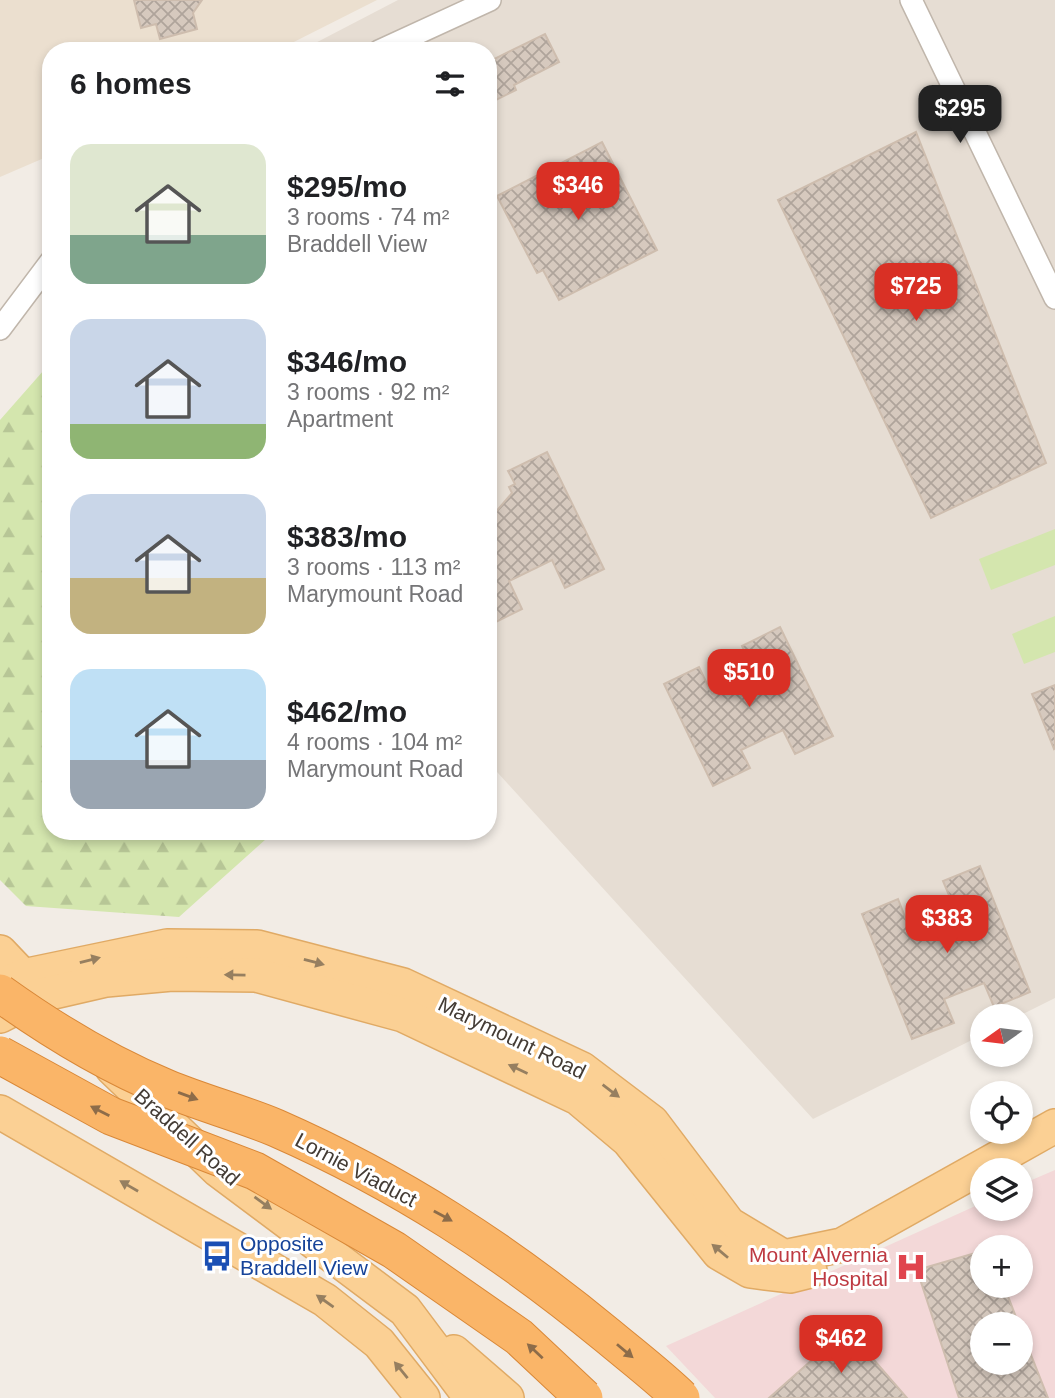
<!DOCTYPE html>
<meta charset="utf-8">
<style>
body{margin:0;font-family:Arial,sans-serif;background:#f2f2f2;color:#202124;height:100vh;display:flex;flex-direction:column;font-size:26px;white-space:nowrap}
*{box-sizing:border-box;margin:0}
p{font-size:23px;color:#757577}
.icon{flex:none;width:38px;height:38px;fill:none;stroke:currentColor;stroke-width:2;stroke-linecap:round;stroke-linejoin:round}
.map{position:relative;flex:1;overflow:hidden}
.sheet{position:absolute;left:42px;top:42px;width:455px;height:798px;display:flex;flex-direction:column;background:#fff;border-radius:28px;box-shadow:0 4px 10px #0003}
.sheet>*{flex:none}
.needle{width:46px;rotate:256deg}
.buttons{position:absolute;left:970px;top:1004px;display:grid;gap:14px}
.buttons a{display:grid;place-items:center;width:63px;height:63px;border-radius:50%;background:#fff;box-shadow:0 4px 10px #0003;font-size:35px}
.price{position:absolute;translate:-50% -60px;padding:0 16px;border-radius:14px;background:#d93025;color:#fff;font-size:23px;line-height:46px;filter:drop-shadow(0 2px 4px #0008)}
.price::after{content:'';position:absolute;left:50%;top:42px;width:21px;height:16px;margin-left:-10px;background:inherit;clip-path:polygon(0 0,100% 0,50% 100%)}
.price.on{background:#222;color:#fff}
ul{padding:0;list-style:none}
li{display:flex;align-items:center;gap:21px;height:175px;padding:0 28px}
li span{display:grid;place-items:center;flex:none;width:196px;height:140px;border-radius:21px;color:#555}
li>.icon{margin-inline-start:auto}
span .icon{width:84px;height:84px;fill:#fffc;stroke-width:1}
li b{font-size:30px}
h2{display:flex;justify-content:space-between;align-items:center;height:84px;padding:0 28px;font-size:30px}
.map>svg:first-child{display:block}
.residential{fill:#e6ddd3}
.education{fill:#ebdfcf}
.medical{fill:#f3d8d8;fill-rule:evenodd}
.forest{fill:url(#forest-firs)}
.garden{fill:#d4e6ae}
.building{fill:url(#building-cross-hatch);stroke:#cebdae;stroke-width:2}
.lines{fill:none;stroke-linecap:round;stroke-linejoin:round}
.street-casing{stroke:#c0b6ab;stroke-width:24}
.primary-casing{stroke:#e0aa65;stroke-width:36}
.street{stroke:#fff;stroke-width:21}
.primary{stroke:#fbd094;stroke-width:33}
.highway-bridge-casing{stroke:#d98838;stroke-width:39;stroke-linecap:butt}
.highway-bridge{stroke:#fab568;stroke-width:37}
.oneway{fill:#967f60}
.oneway2{fill:#8d6c49}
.labels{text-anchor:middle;stroke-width:6;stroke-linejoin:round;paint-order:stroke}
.street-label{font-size:21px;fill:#443c35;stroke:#fff}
.transit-label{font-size:21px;fill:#164399;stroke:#fff;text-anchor:start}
.health-label{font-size:21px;fill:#be3a42;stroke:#fff;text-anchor:end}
</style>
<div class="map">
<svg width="1055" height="1398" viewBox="0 0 1055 1398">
<defs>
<pattern id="forest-firs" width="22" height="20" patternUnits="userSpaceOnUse" patternTransform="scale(1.75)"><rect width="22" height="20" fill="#d4e6ae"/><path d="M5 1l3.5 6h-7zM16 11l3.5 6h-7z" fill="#b7c696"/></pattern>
<pattern id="building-cross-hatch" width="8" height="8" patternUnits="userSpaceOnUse" patternTransform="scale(1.75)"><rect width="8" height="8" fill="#d6c9be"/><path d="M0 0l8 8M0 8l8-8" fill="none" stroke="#afa49b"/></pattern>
</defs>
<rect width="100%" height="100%" fill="#f2ece5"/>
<!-- residential -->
<polygon class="residential" points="398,0 1055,0 1055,998 1017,1017 982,1017 982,1035 813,1119 488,762 488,51 300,51"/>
<!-- education -->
<polygon class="education" points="0,0 377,0 276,51 51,51 51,155 0,177"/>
<!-- medical -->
<path class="medical" d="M 1055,1170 L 1055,1398 L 715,1398 L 666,1346 L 982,1203 L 982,1209 L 1020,1209 L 1020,1185 ZM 982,1248 L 1020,1248 L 1020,1286 L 982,1286 ZM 982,1325 L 1020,1325 L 1020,1363 L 982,1363 Z"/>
<!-- forest -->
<polygon class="forest" points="51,362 51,831 275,831 179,917 26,906 0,880 0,420"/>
<!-- garden -->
<g class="garden">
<polygon points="1055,529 1055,565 991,590 979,559"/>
<polygon points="1055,616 1055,652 1024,664 1012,634"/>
</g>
<!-- building -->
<g class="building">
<polygon points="134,0 202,0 193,13 197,29 160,39 156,24 141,28"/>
<polygon points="545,34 559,62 514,85 516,90 488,104 488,62"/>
<polygon points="916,132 1046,463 931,518 778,200"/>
<polygon points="602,142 657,250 559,300 543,270 537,273 497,196"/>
<polygon points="547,452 604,569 565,588 552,560 509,581 522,609 488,626 488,521 512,493 509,487 515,484 508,471"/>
<polygon points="780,627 833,736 795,754 783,730 741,750 750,768 713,786 664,684 699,667 712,694 755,673 742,646"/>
<polygon points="1055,685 1055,748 1054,749 1032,694"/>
<polygon points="980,866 1030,992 994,1007 984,983 944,999 954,1023 912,1039 862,914 898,899 911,932 957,914 943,881"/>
<polygon points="982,1251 982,1286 1004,1286 1019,1325 982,1325 982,1363 1020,1363 1020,1327 1048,1398 959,1398 917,1270"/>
<polygon points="847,1329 907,1398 769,1398"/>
</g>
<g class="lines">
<!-- street casing -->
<g class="street-casing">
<g id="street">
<polyline points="911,0 1055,298"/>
<polyline points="379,51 490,0"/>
<polyline points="0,329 51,261"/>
</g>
</g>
<!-- primary casing -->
<g class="primary-casing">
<g id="primary">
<polyline points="0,952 38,992"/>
<polyline points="0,987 23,976 167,946 257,947 403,985 582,1069 652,1122 729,1224 784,1257 842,1245 1055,1126"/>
<polyline points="0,1016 41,995 106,980 172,974 256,975 403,1015 578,1098 628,1140 719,1253 750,1271 790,1276 810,1271"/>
<polyline points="112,1068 218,1170 405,1310 471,1398"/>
<polyline points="0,1112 325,1300 379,1343 423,1398"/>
<polyline points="454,1352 507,1398"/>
</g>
</g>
<!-- street -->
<use href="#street" class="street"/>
<!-- primary -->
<use href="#primary" class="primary"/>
<!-- highway-bridge casing -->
<g class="highway-bridge-casing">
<g id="highway-bridge">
<path d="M 0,993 C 53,1031 105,1063 166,1088 C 202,1103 240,1113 276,1128 C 399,1182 505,1251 608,1336 C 632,1356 658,1376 681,1398"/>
<polyline points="0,1055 111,1116 255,1171 394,1250 519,1337 584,1398"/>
</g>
</g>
<!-- highway-bridge -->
<use href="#highway-bridge" class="highway-bridge"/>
</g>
<!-- one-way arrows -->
<defs><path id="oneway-solid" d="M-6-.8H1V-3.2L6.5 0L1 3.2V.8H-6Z" transform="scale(1.75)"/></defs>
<g class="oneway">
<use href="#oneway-solid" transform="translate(90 960) rotate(-14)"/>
<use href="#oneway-solid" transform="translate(314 962) rotate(15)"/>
<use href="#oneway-solid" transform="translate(235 975) rotate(-179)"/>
<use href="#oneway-solid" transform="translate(518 1069) rotate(-155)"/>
<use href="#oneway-solid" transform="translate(611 1091) rotate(37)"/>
<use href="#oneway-solid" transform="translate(129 1186) rotate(-150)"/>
<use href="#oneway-solid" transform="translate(263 1203) rotate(36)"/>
<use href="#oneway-solid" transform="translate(720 1251) rotate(-140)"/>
<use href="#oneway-solid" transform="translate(325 1301) rotate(-145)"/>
<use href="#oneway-solid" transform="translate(401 1370) rotate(-129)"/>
</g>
<g class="oneway2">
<use href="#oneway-solid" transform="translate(188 1096) rotate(20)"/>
<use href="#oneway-solid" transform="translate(100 1111) rotate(-153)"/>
<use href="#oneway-solid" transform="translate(443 1216) rotate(29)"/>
<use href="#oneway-solid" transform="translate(535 1351) rotate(-137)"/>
<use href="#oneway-solid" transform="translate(625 1351) rotate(40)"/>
</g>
<!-- icons -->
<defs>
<g id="bus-bare" transform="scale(2.415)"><path d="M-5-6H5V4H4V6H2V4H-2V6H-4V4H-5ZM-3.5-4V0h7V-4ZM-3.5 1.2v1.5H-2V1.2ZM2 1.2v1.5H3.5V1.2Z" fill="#1a4fb4" stroke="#fff" stroke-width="2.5" paint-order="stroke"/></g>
<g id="hospital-bare" transform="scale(2.415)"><path d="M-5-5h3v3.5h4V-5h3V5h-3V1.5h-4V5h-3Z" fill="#e0444e" stroke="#fff" stroke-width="2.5" paint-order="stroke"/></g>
</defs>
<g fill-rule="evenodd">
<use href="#bus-bare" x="217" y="1256"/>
<use href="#hospital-bare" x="911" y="1267"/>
</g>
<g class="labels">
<!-- street labels -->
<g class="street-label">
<text transform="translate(512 1038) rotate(26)" y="7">Marymount Road</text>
<text transform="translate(187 1137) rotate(42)" y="7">Braddell Road</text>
<text transform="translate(356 1170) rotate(28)" y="7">Lornie Viaduct</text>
</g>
<!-- transit labels -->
<g class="transit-label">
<text x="240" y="1251">Opposite<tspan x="240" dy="24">Braddell View</tspan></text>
</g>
<!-- health labels -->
<g class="health-label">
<text x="888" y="1262">Mount Alvernia<tspan x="888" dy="24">Hospital</tspan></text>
</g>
</g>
</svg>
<div class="buttons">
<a><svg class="needle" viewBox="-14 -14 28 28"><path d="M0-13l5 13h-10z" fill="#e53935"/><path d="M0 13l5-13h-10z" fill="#757577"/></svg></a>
<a><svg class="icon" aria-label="locate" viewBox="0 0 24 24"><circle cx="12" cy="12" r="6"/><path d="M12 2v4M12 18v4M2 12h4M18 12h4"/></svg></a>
<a><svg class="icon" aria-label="layers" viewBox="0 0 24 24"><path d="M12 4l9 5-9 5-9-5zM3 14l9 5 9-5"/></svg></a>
<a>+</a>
<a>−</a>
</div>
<b class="price on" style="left:960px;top:145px">$295</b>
<b class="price" style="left:578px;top:222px">$346</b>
<b class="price" style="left:916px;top:323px">$725</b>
<b class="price" style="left:749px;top:709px">$510</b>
<b class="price" style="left:947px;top:955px">$383</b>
<b class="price" style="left:841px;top:1375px">$462</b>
<section class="sheet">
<h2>6 homes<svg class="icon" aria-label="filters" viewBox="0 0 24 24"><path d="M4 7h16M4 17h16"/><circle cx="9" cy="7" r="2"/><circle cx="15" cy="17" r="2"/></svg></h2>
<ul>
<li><span style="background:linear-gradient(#dfe7d0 65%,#7fa58c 0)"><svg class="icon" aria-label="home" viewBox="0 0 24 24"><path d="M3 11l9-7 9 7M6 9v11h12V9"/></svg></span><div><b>$295/mo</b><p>3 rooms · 74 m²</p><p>Braddell View</p></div></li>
<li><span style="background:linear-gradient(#c9d6e8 75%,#8fb573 0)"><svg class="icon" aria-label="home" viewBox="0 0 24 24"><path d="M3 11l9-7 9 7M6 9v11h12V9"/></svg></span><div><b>$346/mo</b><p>3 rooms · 92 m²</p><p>Apartment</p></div></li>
<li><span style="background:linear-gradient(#c9d6e8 60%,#c2b280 0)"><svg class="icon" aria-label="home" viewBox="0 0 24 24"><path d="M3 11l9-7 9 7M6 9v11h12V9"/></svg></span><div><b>$383/mo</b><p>3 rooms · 113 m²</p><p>Marymount Road</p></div></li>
<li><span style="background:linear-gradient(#bfe0f5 65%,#9aa5b1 0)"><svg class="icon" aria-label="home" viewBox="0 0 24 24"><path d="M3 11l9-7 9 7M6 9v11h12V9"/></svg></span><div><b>$462/mo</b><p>4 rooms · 104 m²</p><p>Marymount Road</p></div></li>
</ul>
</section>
</div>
